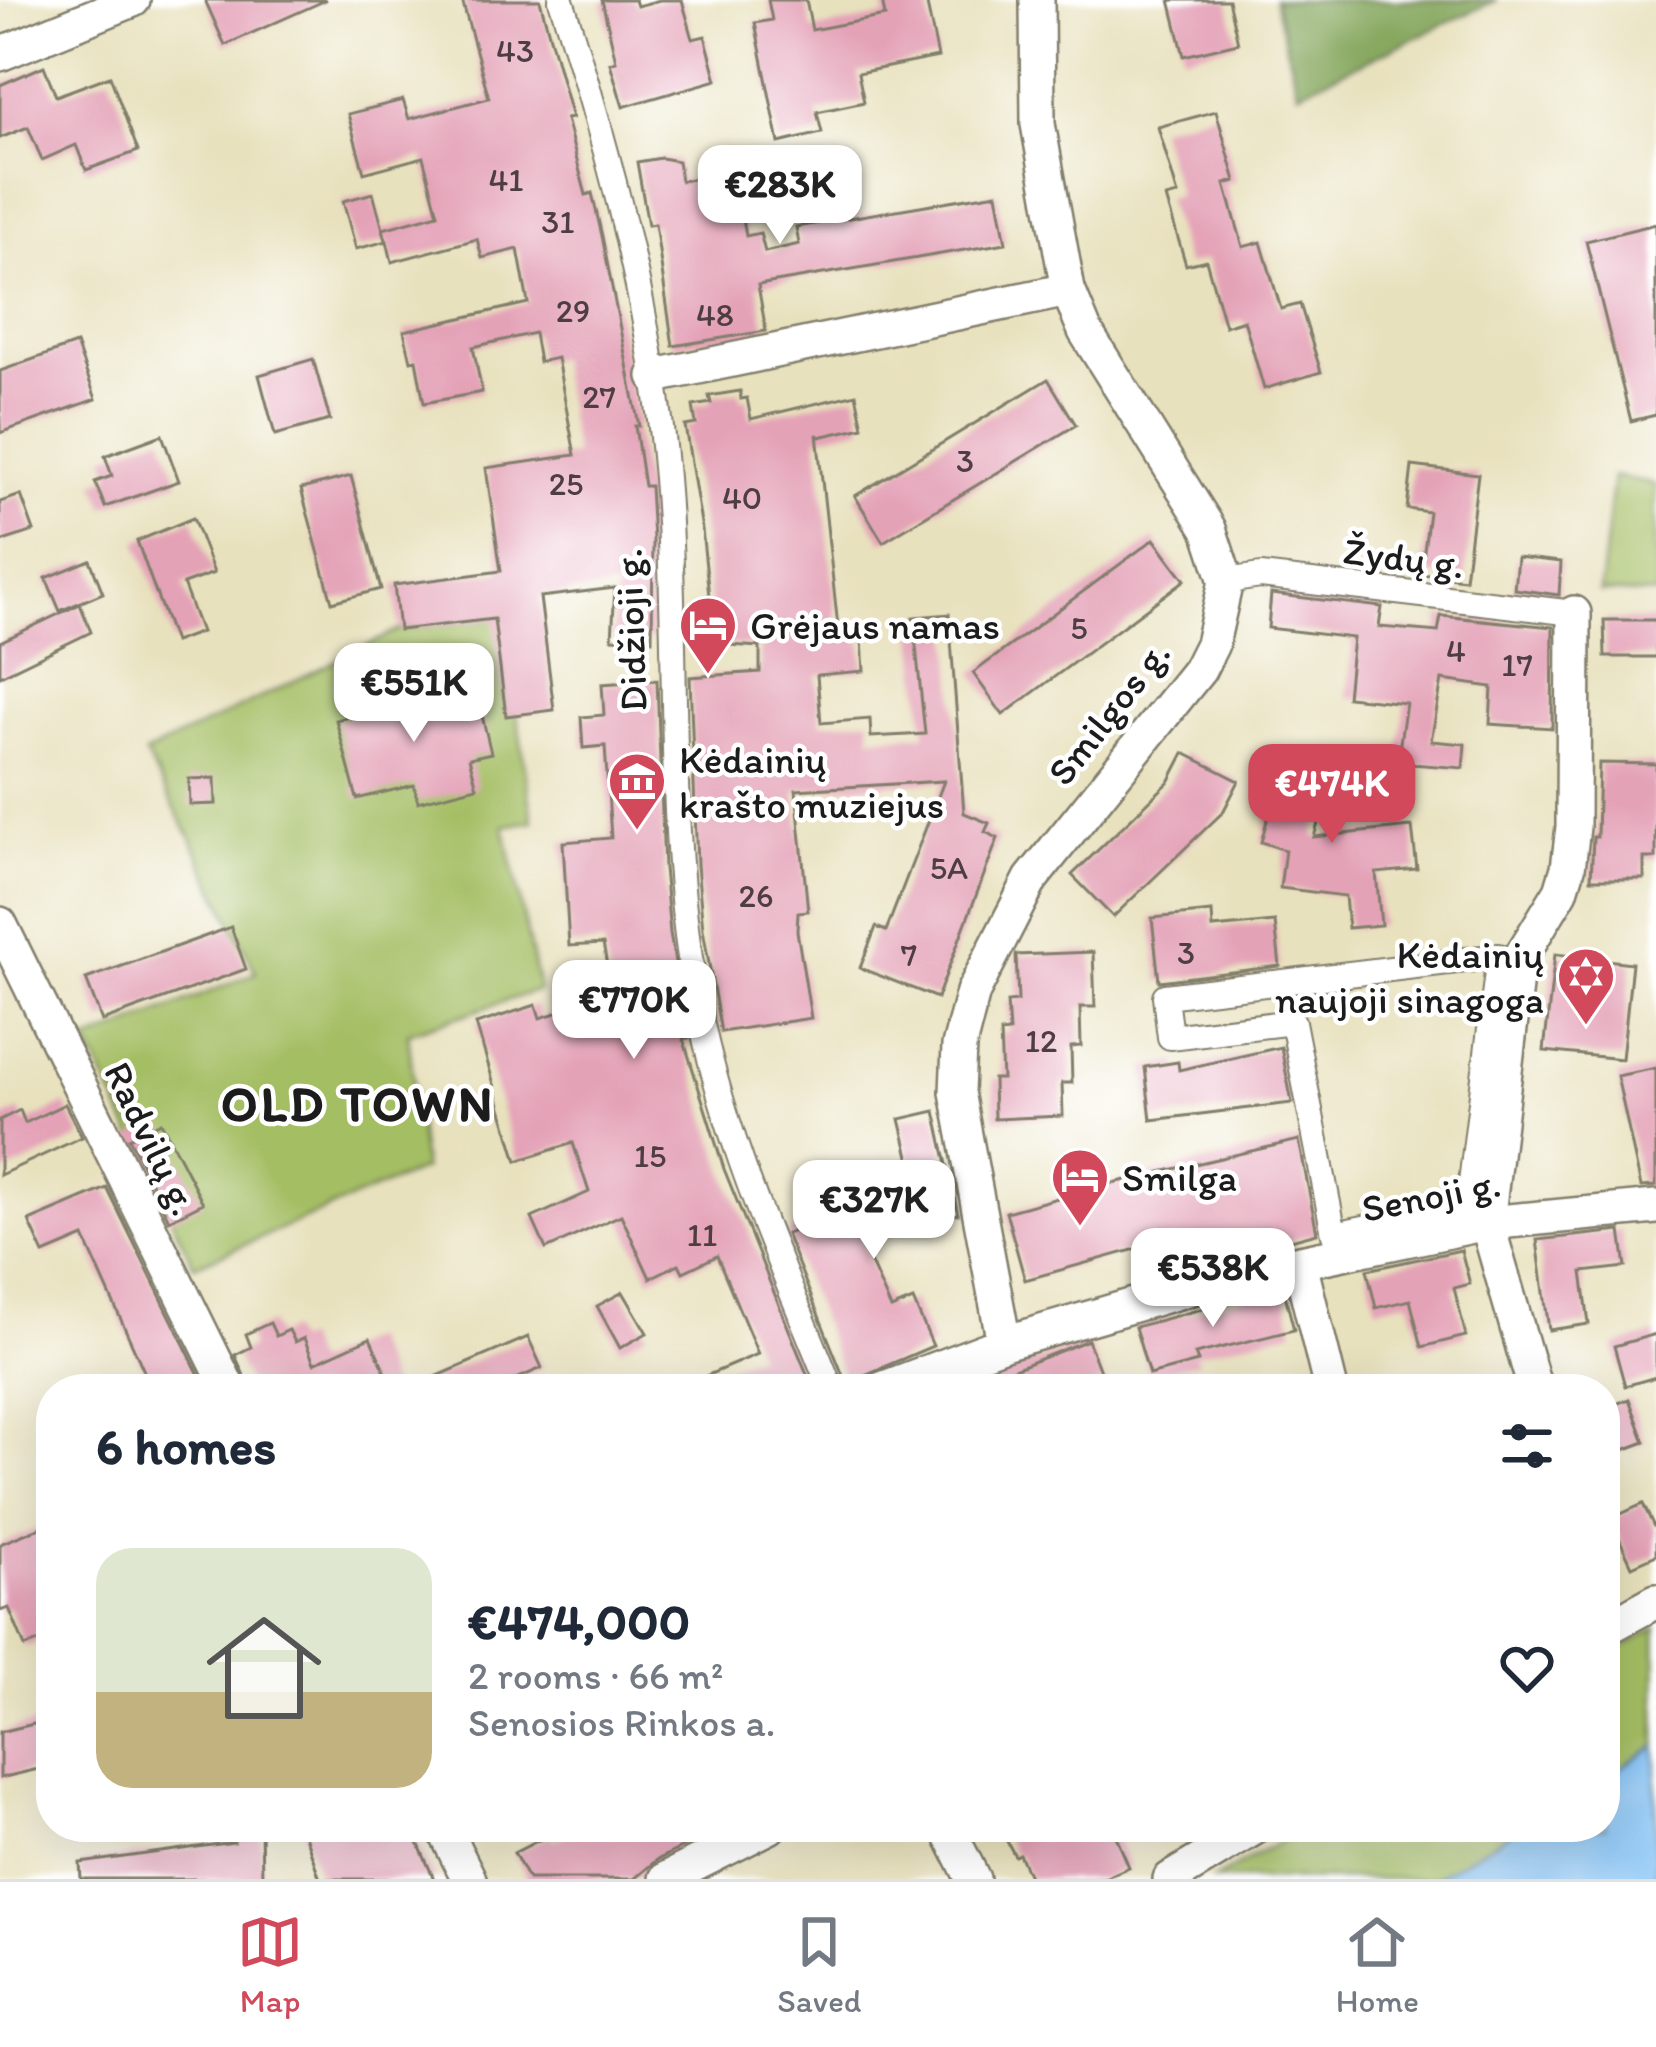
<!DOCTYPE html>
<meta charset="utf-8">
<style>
body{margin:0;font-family:Itim,sans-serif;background:#f6f6f7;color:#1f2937;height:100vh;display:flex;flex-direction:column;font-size:45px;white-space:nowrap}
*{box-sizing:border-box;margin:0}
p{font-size:39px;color:#747a83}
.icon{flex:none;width:66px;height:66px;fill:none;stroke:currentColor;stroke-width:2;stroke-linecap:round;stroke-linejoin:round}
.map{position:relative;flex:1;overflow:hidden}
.details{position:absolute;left:36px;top:1374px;width:1584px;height:468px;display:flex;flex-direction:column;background:#fff;border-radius:48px;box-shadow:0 12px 48px #0002}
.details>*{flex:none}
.price{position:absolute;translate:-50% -102px;padding:0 27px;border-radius:24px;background:#fff;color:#222;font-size:39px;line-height:78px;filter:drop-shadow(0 3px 6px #0008)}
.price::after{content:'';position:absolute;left:50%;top:72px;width:36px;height:27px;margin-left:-18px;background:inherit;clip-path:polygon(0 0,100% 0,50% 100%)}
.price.current{background:#d1495b;color:#fff}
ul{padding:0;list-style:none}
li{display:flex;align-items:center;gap:36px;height:300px;padding:0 60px}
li+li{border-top:3px solid #e0e1e3}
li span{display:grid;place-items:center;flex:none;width:336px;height:240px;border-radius:36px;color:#555}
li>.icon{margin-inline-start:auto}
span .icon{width:144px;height:144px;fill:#fffc;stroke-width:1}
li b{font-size:51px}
h2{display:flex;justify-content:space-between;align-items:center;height:144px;padding:0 60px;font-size:51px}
.tab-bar{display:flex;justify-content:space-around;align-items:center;height:168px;border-top:3px solid #e0e1e3;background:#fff;font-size:33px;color:#747a83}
.tab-bar a{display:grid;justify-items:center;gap:6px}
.tab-bar .current{color:#d1495b}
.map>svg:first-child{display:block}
.green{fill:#a4be64;stroke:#606d40;stroke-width:3}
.forest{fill:#83a55a;stroke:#50603b;stroke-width:3}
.water{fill:#7ebef3;stroke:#4d6d88;stroke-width:3}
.building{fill:#e4a2b7}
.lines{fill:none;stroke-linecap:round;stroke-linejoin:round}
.pedestrian-casing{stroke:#827e6c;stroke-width:28}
.minor-casing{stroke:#827e6c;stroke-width:38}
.pedestrian{stroke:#fff;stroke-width:24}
.minor{stroke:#fff;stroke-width:33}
.labels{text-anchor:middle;stroke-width:9;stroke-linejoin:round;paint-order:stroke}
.number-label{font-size:33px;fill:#4e3e43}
.street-label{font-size:39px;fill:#1c1c1c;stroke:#fff}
.poi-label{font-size:39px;fill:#1c1c1c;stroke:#fff;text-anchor:start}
.district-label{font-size:51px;font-weight:bold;letter-spacing:3px;fill:#1c1c1c;stroke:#fff}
</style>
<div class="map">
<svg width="1656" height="1879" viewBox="0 0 1656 1879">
<rect width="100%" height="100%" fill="#fff"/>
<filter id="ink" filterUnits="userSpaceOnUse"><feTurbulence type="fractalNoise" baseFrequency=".00833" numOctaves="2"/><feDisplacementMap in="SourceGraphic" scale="24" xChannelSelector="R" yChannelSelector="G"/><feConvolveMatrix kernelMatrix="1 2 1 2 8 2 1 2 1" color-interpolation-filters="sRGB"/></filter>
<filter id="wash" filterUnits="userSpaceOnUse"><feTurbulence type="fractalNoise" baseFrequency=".004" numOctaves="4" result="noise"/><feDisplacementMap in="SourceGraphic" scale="48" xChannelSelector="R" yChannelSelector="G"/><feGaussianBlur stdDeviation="2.7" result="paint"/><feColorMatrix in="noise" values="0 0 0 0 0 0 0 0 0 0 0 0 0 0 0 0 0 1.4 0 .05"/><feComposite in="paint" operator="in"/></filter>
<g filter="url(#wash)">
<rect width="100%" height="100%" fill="#e8e1bd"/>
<!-- green -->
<g class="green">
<polygon points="1613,476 1656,485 1656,595 1600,592"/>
<polygon points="506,617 499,663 506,715 517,714 533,821 504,826 539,990 408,1033 423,1169 194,1266 87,1042 256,973 191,838 145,754 399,630"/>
<polygon points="1656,1628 1656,1746 1605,1777 1605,1657"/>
<polygon points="1306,1827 1521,1827 1432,1879 1214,1879"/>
</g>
<!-- forest -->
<polygon class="forest" points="1274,0 1497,0 1298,92"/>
<!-- water -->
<polygon class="water" points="1656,1746 1656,1879 1432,1879 1521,1827 1605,1827 1605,1777"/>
<g id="blocks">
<!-- building -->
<g class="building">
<polygon points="205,0 326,0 225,45"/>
<polygon points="462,0 540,0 572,118 566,119 586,195 592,193 602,236 639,426 635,426 644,486 650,486 653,539 652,640 612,638 615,588 540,597 554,710 506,716 494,619 399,630 394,585 501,571 486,468 575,455 557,358 539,362 534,333 473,347 482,392 424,403 416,360 411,361 404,331 528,303 518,249 482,258 477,239 392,262 387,241 356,249 343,201 373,193 386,240 383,229 438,214 423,157 364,173 348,114 403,100 409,119 489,98"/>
<polygon points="602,0 635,0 637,6 660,0 682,0 693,39 705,36 717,80 623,107 610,63 616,61"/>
<polygon points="768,0 806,0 812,30 885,16 882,0 926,0 938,57 858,73 864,102 817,112 822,133 779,143 755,23 772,20"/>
<polygon points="1170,0 1228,0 1238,43 1184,56"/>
<polygon points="44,66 56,96 110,76 138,151 86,170 76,145 42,160 28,127 0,138 0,85"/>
<polygon points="1216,111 1236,181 1225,184 1243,247 1261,242 1281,309 1300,304 1321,372 1264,389 1244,320 1225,326 1206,260 1186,265 1166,198 1178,195 1158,127"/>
<polygon points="661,158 678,161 681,181 735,171 746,236 760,233 765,252 799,244 796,227 997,193 1006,243 758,285 766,331 673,346 655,224 648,225 637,162"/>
<polygon points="1656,224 1656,415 1631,421 1586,241"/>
<polygon points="76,344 96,399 0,433 0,371"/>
<polygon points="313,359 330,420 275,435 259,375"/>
<polygon points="1048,379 1076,425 883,542 855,496"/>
<polygon points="740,391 741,399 747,398 751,419 856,394 863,427 819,437 817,434 838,627 861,625 864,671 817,675 821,723 870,719 871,737 925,734 913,617 949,614 964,813 989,823 985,832 998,838 937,998 860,968 876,927 886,931 944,781 796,790 808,911 798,912 797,931 811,1018 721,1032 703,929 697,865 690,677 760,672 760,647 714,644 702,529 685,426 696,424 693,406 711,403 709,396"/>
<polygon points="162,435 179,481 105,507 95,482 112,476 105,456"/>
<polygon points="1412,466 1478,474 1465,579 1421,574 1429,512 1407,509"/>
<polygon points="351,476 381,589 332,602 301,489"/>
<polygon points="21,495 34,531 0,542 0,502"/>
<polygon points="193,518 214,573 183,584 201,632 174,642 137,541"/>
<polygon points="1154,539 1185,580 1003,715 973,673"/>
<polygon points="1517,557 1561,562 1559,595 1514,589"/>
<polygon points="90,560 103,593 60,611 46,578"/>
<polygon points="1271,594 1382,607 1379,627 1438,632 1441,616 1553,627 1552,728 1490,724 1492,687 1442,680 1431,741 1465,744 1463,768 1397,763 1406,703 1347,697 1353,638 1268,628"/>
<polygon points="80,604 91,632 0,676 0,642"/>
<polygon points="1604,620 1656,620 1656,657 1605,657"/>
<polygon points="657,680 664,868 670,933 688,1038 683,1038 724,1169 813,1389 675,1389 758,1354 717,1256 683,1272 679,1264 650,1278 621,1215 546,1249 532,1218 589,1192 573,1143 517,1161 476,1024 536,1005 540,1018 613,996 603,944 569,946 563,842 611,838 605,746 583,748 581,717 604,715 602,684"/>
<polygon points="429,683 433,698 453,694 457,709 479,703 491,753 469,758 477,787 418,802 414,785 357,799 336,720 397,704 394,692"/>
<polygon points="1184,753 1239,781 1223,812 1113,917 1072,875 1169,782"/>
<polygon points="1291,756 1334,768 1314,837 1412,827 1417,869 1376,873 1381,925 1348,928 1345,896 1280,888 1285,850 1261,842 1277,784 1282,786"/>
<polygon points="1599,763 1656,764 1656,858 1644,858 1644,879 1591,879 1593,837 1597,837"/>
<polygon points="215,778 216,804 190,805 189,779"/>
<polygon points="1212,912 1213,928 1275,922 1280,966 1159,981 1152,918"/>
<polygon points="231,927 246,969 102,1021 86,979"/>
<polygon points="1093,952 1095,1007 1080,1007 1081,1046 1071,1047 1072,1083 1062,1083 1063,1116 994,1119 993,1079 1002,1079 1000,1033 1009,1032 1007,1002 1018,1001 1016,955"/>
<polygon points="1555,954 1632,963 1622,1059 1544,1051"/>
<polygon points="1281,1047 1292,1103 1151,1120 1145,1067 1178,1062 1179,1070"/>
<polygon points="1656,1068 1656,1186 1641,1187 1617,1076"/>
<polygon points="65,1104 82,1137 0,1175 0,1120 20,1110 25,1123"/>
<polygon points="935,1111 958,1214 923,1222 921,1215 860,1238 891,1309 913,1300 933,1346 846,1383 786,1234 916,1185 900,1119"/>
<polygon points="161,1122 203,1203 169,1220 129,1138"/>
<polygon points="1299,1140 1317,1233 1186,1268 1179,1237 1025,1280 1006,1212 1109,1184"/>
<polygon points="107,1188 206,1389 152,1389 84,1237 44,1254 29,1221"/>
<polygon points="1621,1231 1626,1267 1582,1272 1589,1324 1549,1330 1537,1240"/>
<polygon points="1461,1250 1470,1284 1454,1288 1466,1336 1422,1347 1410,1300 1376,1308 1367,1270"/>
<polygon points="1283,1287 1294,1330 1195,1354 1198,1362 1149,1375 1135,1327"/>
<polygon points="623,1292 647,1333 620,1348 597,1306"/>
<polygon points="270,1323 276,1336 289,1330 295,1342 304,1338 314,1363 370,1338 393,1389 250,1389 235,1355 251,1347 246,1334"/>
<polygon points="1656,1334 1656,1377 1625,1386 1614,1346"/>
<polygon points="528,1337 542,1368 493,1389 408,1389"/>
<polygon points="1088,1340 1104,1382 1086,1389 963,1389"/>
<polygon points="1629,1399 1645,1442 1605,1457 1605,1408"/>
<polygon points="1643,1504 1656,1531 1656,1555 1632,1566 1610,1519"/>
<polygon points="51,1523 51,1637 25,1647 9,1608 0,1611 0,1544"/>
<polygon points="51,1720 51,1766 0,1778 0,1732"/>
<polygon points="228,1827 261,1827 262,1879 81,1879 80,1863 234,1842"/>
<polygon points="302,1827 411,1827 434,1879 320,1879"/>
<polygon points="579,1827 607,1827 613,1836 631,1827 722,1827 657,1860 634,1879 528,1879 514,1853 551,1834 554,1840"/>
<polygon points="999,1827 1112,1827 1129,1867 1102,1879 1030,1879 1019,1854 1015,1856"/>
</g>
</g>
</g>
<g filter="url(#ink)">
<use href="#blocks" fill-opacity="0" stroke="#827e6c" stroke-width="3"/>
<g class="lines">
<!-- pedestrian casing -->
<g class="pedestrian-casing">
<g id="pedestrian">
<path d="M 561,0 C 610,154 653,316 666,478 C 680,650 665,825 696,995 C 721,1133 779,1259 831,1389"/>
<polyline points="1226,581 1261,576 1574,613"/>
<polygon points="1499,956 1468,1207 1334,1234 1293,1022 1170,1037 1165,996"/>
</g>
</g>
<!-- minor casing -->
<g class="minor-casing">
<g id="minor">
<polyline points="0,54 133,0"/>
<polyline points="655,376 1068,290"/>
<polyline points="0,924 229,1389"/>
<polyline points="1300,1264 1331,1389"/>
<polyline points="1004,1343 957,1092 959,1046 973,992 1031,879 1199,670 1212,644 1226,581 1209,529 1085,331 1068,290 1038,124 1037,0"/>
<polyline points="882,1389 1004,1343 1233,1276 1487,1223 1656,1207"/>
<polyline points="1535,1389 1487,1223 1518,961 1561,891 1568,868 1573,827 1574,613"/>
<polyline points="1605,1629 1656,1601"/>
<polyline points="443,1827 469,1879"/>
<polyline points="947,1827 973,1879"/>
<polyline points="666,1879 769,1827"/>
<polyline points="1170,1879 1256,1827"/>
</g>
</g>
<!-- pedestrian -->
<use href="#pedestrian" class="pedestrian"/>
<!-- minor -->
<use href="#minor" class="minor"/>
</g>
</g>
<!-- icons -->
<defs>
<g id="hotel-pin" transform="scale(3)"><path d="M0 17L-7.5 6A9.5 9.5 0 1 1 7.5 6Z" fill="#d1495b" stroke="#fff"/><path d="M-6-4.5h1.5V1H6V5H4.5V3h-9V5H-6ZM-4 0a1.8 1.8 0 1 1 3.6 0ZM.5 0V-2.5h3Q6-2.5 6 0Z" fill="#fff"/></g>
<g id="museum-pin" transform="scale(3)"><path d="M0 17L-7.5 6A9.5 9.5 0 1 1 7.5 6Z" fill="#d1495b" stroke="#fff"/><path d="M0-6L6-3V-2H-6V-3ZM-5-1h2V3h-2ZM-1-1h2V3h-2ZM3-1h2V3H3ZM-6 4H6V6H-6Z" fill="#fff"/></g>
<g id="synagogue-pin" transform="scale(3)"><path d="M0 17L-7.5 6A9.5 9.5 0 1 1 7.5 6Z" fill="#d1495b" stroke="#fff"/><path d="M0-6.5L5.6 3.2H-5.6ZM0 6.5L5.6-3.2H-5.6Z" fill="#fff"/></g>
</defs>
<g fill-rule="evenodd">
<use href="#hotel-pin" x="708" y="625"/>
<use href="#museum-pin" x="637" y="781"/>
<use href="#synagogue-pin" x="1586" y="976"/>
<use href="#hotel-pin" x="1080" y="1177"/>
</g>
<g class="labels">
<!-- number labels -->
<g class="number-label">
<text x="515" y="62">43</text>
<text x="506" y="191">41</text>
<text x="558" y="233">31</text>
<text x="573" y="322">29</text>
<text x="715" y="326">48</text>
<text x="599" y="408">27</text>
<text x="965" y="472">3</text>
<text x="566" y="495">25</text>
<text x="742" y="509">40</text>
<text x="1079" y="639">5</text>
<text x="1456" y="662">4</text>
<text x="1517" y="676">17</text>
<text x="949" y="879">5A</text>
<text x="756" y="907">26</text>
<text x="1186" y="964">3</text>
<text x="909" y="966">7</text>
<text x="1041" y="1052">12</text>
<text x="650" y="1167">15</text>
<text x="702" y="1246">11</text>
</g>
<!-- street labels -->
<g class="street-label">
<text transform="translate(1404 557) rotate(7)" y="14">Žydų g.</text>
<text transform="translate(630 630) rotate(-92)" y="14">Didžioji g.</text>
<text transform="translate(1108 712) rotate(-52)" y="14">Smilgos g.</text>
<text transform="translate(152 1138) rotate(64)" y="14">Radvilų g.</text>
<text transform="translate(1431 1195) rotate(-11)" y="14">Senoji g.</text>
</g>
<!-- poi labels -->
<g class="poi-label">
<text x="750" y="639">Grėjaus namas</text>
<text x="679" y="773">Kėdainių<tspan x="679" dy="45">krašto muziejus</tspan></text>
<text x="1544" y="968" text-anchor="end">Kėdainių<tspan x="1544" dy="45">naujoji sinagoga</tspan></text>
<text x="1122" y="1191">Smilga</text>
</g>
<!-- district labels -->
<g class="district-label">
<text x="358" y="1121">OLD TOWN</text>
</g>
</g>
</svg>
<b class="price" style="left:780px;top:247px">€283K</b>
<b class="price" style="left:414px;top:745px">€551K</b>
<b class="price current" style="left:1332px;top:846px">€474K</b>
<b class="price" style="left:634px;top:1062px">€770K</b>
<b class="price" style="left:874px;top:1262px">€327K</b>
<b class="price" style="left:1213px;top:1330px">€538K</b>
<section class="details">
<h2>6 homes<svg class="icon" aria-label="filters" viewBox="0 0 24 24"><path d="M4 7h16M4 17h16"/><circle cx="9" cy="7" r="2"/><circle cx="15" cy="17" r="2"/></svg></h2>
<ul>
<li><span style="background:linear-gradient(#dfe7d0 60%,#c2b280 0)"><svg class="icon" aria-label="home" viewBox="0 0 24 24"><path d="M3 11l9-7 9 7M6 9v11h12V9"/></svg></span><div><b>€474,000</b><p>2 rooms · 66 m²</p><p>Senosios Rinkos a.</p></div><svg class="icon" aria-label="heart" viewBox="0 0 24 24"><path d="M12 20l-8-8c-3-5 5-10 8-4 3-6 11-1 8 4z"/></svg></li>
</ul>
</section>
</div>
<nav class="tab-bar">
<a class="current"><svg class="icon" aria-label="map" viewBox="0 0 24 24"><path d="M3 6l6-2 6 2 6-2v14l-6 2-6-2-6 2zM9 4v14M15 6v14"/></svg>Map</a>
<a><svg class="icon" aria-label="saved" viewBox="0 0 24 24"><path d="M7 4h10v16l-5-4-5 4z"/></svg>Saved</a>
<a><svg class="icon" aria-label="home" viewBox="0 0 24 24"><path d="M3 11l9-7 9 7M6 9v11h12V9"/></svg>Home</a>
</nav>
